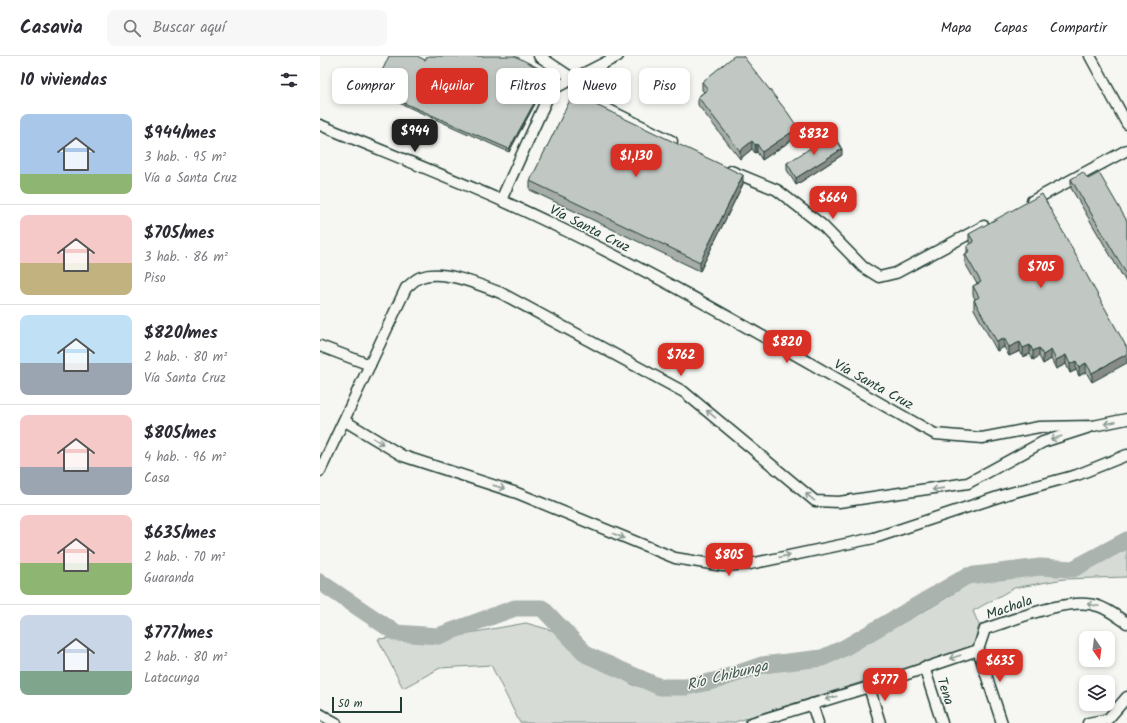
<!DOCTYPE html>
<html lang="es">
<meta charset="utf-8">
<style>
body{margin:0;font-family:Kalam,sans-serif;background:#f7f7f7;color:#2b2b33;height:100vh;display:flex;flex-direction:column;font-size:15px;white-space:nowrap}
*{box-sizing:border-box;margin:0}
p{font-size:13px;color:#7c7c81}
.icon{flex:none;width:22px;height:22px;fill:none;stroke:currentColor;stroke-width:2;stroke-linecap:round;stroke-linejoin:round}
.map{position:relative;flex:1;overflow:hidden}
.sheet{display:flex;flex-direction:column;background:#fff;width:320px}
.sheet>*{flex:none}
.top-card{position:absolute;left:12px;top:12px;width:380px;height:36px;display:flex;gap:8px}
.needle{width:26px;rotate:166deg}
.fabs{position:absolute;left:759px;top:575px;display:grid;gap:8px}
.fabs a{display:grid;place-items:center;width:36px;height:36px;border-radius:8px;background:#fff;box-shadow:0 2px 6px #0003;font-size:20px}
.scale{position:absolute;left:12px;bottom:10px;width:70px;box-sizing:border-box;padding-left:4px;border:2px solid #1f3d34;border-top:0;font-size:11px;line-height:14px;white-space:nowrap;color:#1f3d34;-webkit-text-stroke:3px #f6f6f2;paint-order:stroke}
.price{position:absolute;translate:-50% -34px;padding:0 9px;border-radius:8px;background:#d93025;color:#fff;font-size:13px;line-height:26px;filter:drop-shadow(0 1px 2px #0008)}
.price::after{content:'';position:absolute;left:50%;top:24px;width:12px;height:9px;margin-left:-6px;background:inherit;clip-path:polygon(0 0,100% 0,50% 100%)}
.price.active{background:#222;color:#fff}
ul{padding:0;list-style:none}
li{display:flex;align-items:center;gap:12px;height:100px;padding:0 20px}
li+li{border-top:1px solid #e1e1e2}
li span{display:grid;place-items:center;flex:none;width:112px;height:80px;border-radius:8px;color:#555}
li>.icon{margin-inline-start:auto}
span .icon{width:48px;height:48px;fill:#fffc;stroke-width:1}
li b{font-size:17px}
h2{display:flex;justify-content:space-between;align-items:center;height:48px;padding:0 20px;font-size:17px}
.chip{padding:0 14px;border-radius:8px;background:#fff;box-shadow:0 2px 6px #0003;font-size:14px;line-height:36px}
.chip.active{background:#d93025;color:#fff}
header{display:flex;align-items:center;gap:24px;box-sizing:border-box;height:56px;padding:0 20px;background:#fff;border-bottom:1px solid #e1e1e2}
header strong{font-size:19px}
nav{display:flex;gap:22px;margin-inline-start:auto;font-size:14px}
.search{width:280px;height:36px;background:#f7f7f7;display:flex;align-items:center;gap:10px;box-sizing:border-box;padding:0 14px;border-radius:8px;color:#7c7c81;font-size:15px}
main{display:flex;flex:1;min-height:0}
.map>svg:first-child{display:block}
.green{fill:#d6dbd6;stroke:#7a8c85}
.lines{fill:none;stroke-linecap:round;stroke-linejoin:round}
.river{stroke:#aab3ae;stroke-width:17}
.minor-casing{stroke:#1f3d34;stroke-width:13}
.minor{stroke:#f6f6f2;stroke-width:10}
.wall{fill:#a6aca8;stroke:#1f3d34}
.shaded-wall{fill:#878c88;stroke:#1f3d34}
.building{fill:#c1c8c3;stroke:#1f3d34}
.oneway{stroke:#8a9a93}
.labels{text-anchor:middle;stroke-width:3;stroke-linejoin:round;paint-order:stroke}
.street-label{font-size:14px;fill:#1f3d34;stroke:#f6f6f2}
.water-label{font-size:15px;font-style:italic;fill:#425a52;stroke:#f6f6f2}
</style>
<header>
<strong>Casavia</strong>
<div class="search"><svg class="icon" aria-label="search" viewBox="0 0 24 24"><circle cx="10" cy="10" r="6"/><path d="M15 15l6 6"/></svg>Buscar aquí</div>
<nav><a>Mapa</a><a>Capas</a><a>Compartir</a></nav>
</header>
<main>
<section class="sheet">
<h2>10 viviendas<svg class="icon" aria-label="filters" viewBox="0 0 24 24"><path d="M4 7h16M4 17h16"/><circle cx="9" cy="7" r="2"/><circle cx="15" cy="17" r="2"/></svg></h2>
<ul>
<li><span style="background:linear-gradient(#a9c7e8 75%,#8fb573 0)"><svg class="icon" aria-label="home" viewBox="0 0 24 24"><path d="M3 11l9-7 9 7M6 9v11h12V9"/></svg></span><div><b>$944/mes</b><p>3 hab. · 95 m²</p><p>Vía a Santa Cruz</p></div></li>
<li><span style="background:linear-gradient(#f6c9c9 60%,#c2b280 0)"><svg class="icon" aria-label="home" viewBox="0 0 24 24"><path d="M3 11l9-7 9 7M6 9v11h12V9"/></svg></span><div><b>$705/mes</b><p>3 hab. · 86 m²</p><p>Piso</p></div></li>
<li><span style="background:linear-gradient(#bfe0f5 60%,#9aa5b1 0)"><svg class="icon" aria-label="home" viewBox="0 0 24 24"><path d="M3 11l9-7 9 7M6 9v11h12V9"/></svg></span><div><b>$820/mes</b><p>2 hab. · 80 m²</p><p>Vía Santa Cruz</p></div></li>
<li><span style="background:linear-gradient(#f6c9c9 65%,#9aa5b1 0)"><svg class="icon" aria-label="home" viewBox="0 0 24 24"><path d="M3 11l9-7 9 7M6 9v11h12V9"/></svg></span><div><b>$805/mes</b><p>4 hab. · 96 m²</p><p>Casa</p></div></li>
<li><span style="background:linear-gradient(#f6c9c9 60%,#8fb573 0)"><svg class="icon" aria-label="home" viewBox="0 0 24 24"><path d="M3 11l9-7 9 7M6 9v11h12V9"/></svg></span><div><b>$635/mes</b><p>2 hab. · 70 m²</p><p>Guaranda</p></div></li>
<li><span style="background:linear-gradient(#c9d6e8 70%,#7fa58c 0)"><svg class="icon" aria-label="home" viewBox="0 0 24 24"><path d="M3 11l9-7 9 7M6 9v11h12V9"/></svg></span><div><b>$777/mes</b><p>2 hab. · 80 m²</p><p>Latacunga</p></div></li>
</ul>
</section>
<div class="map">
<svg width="807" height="667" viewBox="0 0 807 667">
<rect width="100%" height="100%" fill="#f6f6f2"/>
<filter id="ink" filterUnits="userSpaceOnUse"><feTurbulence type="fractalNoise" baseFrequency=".025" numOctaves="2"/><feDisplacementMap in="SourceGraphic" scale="8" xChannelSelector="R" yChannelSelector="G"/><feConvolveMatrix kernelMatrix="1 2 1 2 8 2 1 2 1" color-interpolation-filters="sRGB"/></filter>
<g filter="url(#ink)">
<!-- green -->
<polygon class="green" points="807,493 807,521 744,523 694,532 653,555 659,569 653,591 412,667 200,667 171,609 120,612 83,632 58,583 79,581 104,585 206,567 238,576 278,608 313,629 347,637 390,634 433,619 491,608 532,595 615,549 658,522 773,509"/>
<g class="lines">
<!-- river -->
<polyline class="river" points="0,526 76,577 118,580 195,552 222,552 267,599 340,631 366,631 398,624 442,609 502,602 524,592 647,520 720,511 753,513 807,484"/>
<!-- minor casing -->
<g class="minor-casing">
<g id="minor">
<polyline points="219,0 252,22"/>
<polyline points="770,0 807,68"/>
<polyline points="283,51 352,85"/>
<path d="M 0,69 C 79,102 159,132 236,170 C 366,233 489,308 615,378 L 662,382 L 719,371 L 773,370 L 807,363"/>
<polyline points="411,115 457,134 502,169 543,211 559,221 576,217 664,170"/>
<polyline points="181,144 231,34 298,0"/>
<polyline points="712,145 807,94"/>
<polyline points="0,290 50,309"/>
<polyline points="25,365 83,400 197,437 355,502 403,510 430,508 554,482 687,438 757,419 807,399"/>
<path d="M 0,415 L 86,232 C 90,229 96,222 101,221 C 123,213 160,229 181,237 L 364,336 L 495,445 L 519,446 L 648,427 L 723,386 L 773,370"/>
<polyline points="658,594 682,667"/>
<polyline points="604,611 622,667"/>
<polyline points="549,631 560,667"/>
<polyline points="492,648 498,667"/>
<polyline points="0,658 16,667"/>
<path d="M 431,667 L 549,631 L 658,594 L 665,573 C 694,564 749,540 778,550 C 788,553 798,561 807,567"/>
<polyline points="768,667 788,663 807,641"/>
</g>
</g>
<!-- minor -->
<use href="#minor" class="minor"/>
</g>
<!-- wall -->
<g class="wall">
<polygon points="105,4 230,20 189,96 68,42 62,17 62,15"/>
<polygon points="382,26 478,80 442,104 437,96 435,97 432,93 420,103 378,49 378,41 384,36 382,34"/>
<polygon points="522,99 476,129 467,114 467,107"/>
<polygon points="751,123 768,123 807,165 807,225 806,226 751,132"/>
<polygon points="210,125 423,128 380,215 210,134"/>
<polygon points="649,178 807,292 772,326 766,316 759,320 756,314 750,317 746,308 736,313 731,303 723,308 719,300 713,304 710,298 703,301 700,295 689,300 684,291 677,295 654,253 654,244 655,243 653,239 653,230 657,228 645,207 645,198 647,197 647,190 650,188 649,187"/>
</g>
<!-- shaded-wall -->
<g class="shaded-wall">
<polygon points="230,18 230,20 189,96 189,93"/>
<polygon points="478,72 478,80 442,104 442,96"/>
<polygon points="432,85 432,93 420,103 420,95"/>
<polygon points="437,88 437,96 435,97 435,89"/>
<polygon points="522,93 522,99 476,129 476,122"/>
<polygon points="423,119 423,128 380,215 380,206"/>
<polygon points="807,216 807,225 806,226 806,217"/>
<polygon points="684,282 684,291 677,295 677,286"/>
<polygon points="700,286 700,295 689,300 689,291"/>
<polygon points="710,289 710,298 703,301 703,292"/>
<polygon points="719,292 719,300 713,304 713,295"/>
<polygon points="731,294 731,303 723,308 723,299"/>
<polygon points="807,298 807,307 772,326 772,317"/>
<polygon points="746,299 746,308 736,313 736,304"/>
<polygon points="756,305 756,314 750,317 750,308"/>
<polygon points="766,307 766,316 759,320 759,311"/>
</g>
<!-- building -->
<g class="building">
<polygon points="69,0 97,0 105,4 108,0 195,0 230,18 189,93 68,40 62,15"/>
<polygon points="414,0 423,0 468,57 478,72 442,96 437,88 435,89 432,85 420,95 378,41 388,33 382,26"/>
<polygon points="253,38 423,119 380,206 210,125"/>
<polygon points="513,78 522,93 476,122 467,107"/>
<polygon points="763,116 768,123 779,117 807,165 807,216 806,217 751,123"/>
<polygon points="722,138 807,292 807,298 772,317 766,307 759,311 756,305 750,308 746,299 736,304 731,294 723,299 719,292 713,295 710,289 703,292 700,286 689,291 684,282 677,286 654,244 659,241 653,230 661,226 645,198 650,195 647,190 654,186 649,178"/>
</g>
<!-- one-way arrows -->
<defs><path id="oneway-shaft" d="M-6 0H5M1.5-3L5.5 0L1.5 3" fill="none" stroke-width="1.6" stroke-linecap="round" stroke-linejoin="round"/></defs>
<g class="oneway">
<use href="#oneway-shaft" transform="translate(391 358) rotate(-140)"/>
<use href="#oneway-shaft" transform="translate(790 367) rotate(168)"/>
<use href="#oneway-shaft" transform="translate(736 382) rotate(162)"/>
<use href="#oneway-shaft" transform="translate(58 385) rotate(31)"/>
<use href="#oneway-shaft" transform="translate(179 431) rotate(18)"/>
<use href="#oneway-shaft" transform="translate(618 433) rotate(172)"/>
<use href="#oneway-shaft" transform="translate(490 441) rotate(-141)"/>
<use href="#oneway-shaft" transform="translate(299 480) rotate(23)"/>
<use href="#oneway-shaft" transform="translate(465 500) rotate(-13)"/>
<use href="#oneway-shaft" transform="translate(773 549) rotate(-168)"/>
<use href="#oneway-shaft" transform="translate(635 601) rotate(162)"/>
<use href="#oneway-shaft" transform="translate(511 642) rotate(164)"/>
</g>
</g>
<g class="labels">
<!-- street labels -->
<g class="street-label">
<text transform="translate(270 172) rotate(27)" y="5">Vía Santa Cruz</text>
<text transform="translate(554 328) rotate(29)" y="5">Vía Santa Cruz</text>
<text transform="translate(689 551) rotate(-19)" y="5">Machala</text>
<text transform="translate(626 635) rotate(72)" y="5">Tena</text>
</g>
<!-- water labels -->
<g class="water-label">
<text transform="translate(407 619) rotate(-14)" y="5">Río Chibunga</text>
</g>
</g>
</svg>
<div class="fabs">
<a><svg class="needle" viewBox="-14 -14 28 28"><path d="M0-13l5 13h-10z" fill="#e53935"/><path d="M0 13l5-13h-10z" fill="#7c7c81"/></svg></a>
<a><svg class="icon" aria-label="layers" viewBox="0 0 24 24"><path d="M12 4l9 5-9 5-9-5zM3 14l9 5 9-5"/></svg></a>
</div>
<div class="scale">50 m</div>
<b class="price active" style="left:95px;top:97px">$944</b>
<b class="price" style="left:494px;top:100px">$832</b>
<b class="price" style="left:316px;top:122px">$1,130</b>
<b class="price" style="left:513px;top:164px">$664</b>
<b class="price" style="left:721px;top:233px">$705</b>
<b class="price" style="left:467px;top:308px">$820</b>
<b class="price" style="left:361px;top:321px">$762</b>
<b class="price" style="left:409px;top:521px">$805</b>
<b class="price" style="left:680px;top:627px">$635</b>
<b class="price" style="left:565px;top:646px">$777</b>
<div class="top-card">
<a class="chip">Comprar</a>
<a class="chip active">Alquilar</a>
<a class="chip">Filtros</a>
<a class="chip">Nuevo</a>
<a class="chip">Piso</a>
</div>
</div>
</main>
